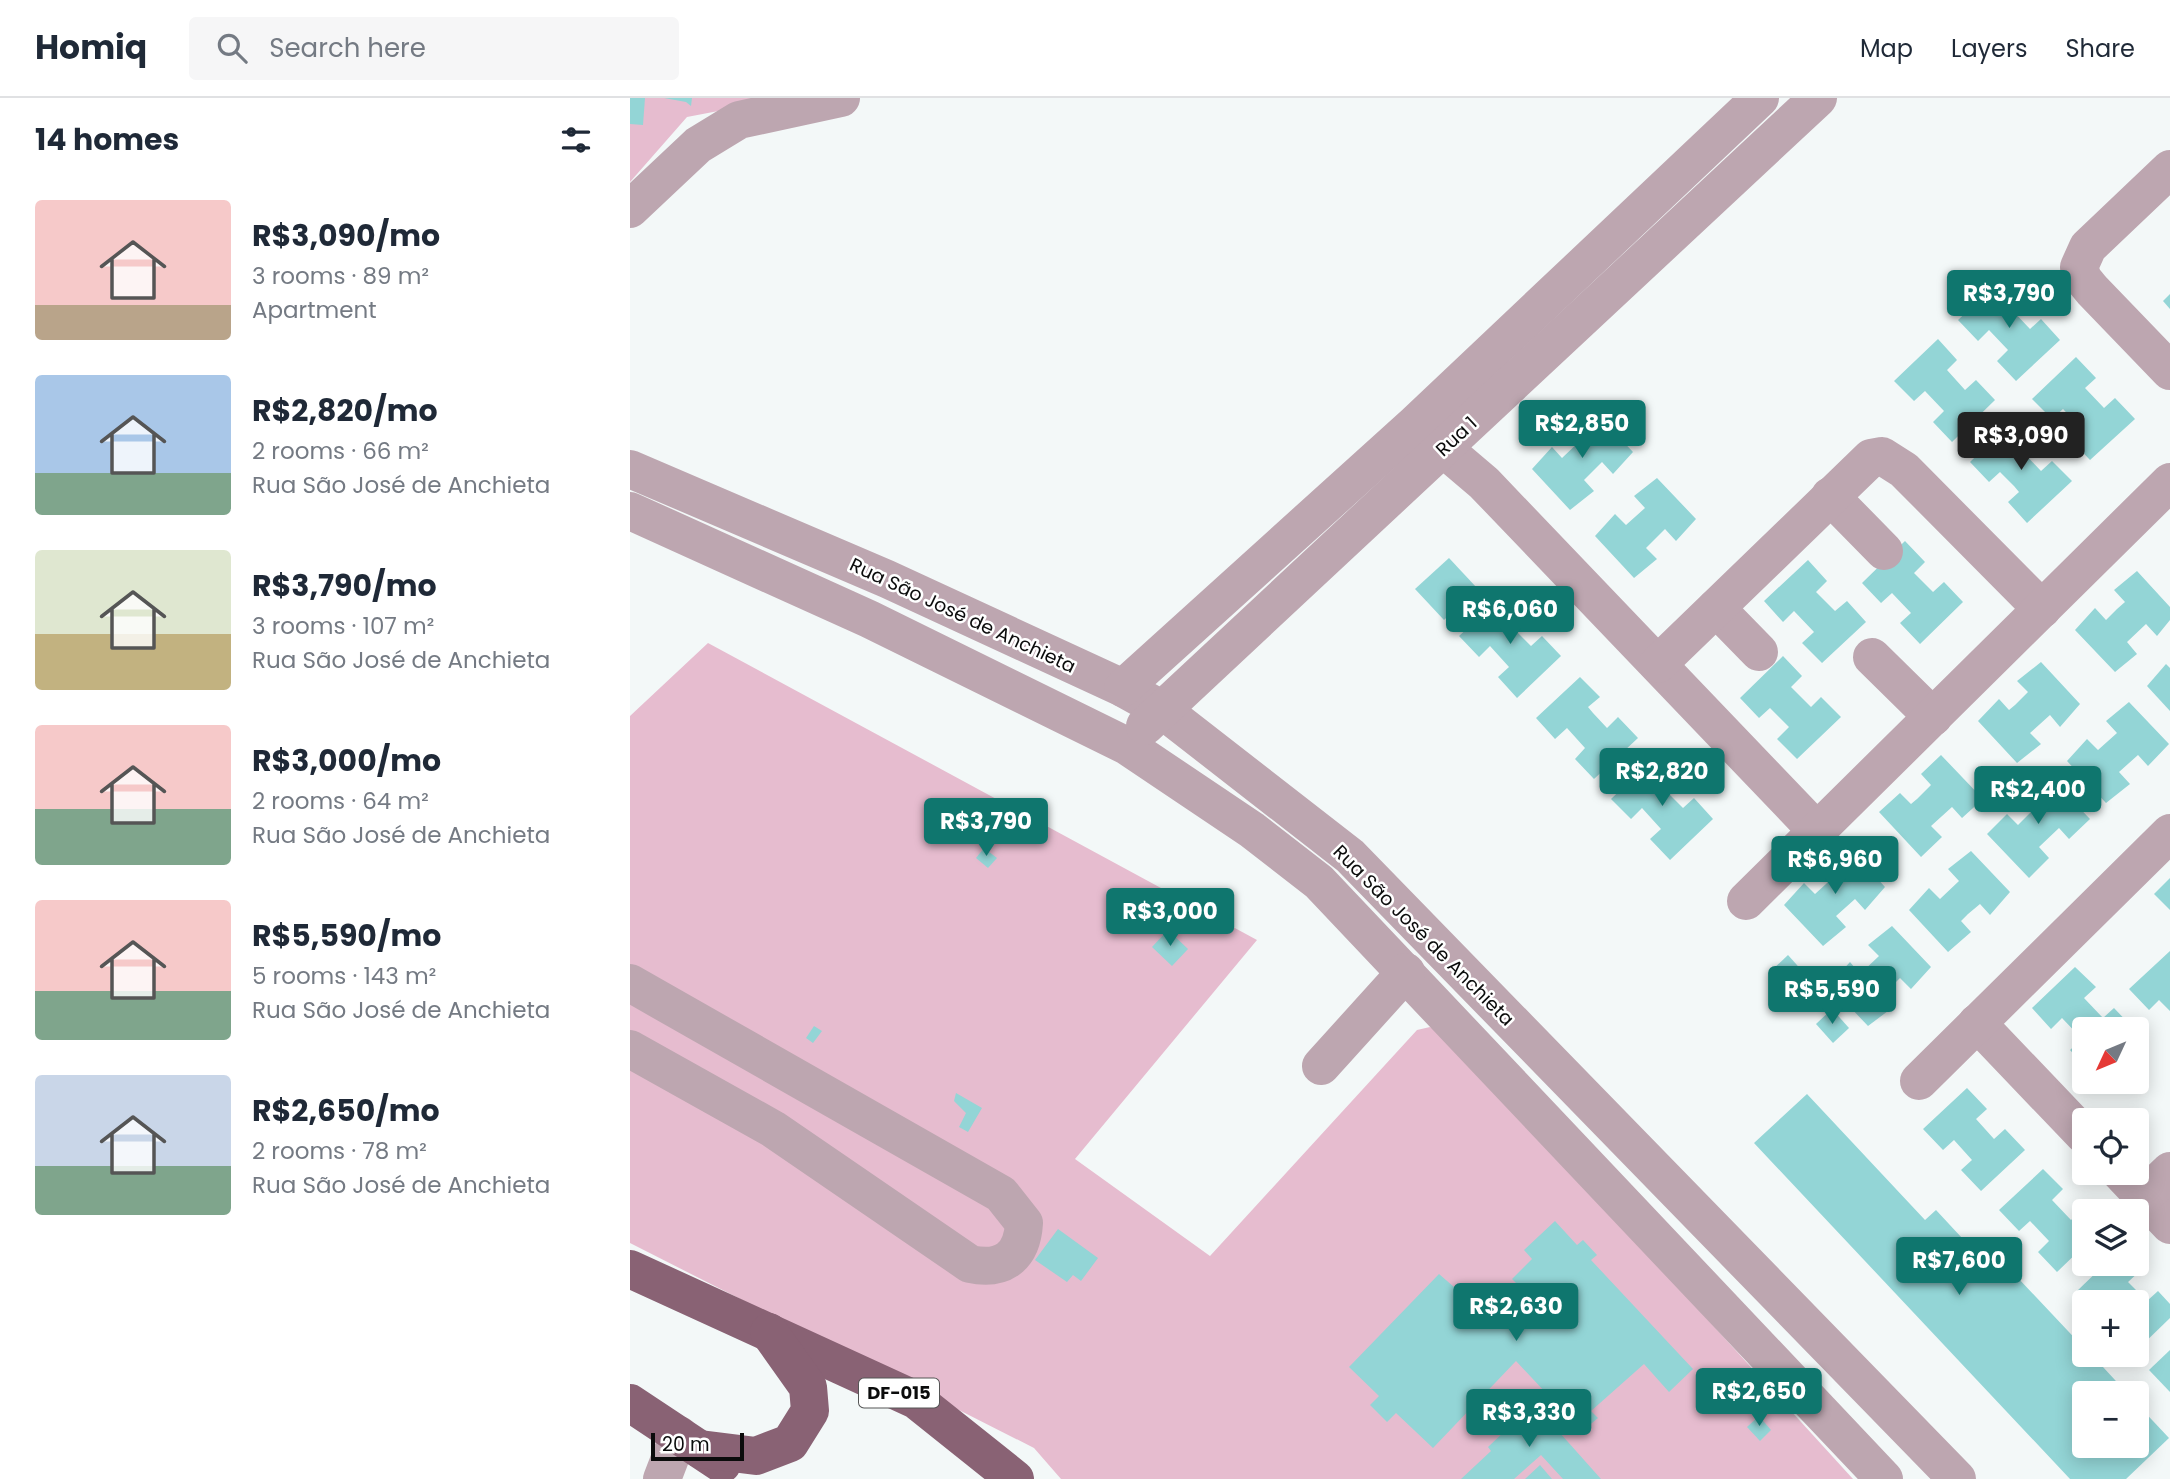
<!DOCTYPE html>
<meta charset="utf-8">
<style>
body{margin:0;font-family:Poppins,sans-serif;background:#f6f6f7;color:#1f2937;height:100vh;display:flex;flex-direction:column;font-size:26px;white-space:nowrap}
*{box-sizing:border-box;margin:0}
p{font-size:23px;color:#747a83}
.icon{flex:none;width:38px;height:38px;fill:none;stroke:currentColor;stroke-width:2;stroke-linecap:round;stroke-linejoin:round}
.map{position:relative;flex:1;overflow:hidden}
.panel{display:flex;flex-direction:column;background:#fff;width:630px}
.panel>*{flex:none}
.needle{width:46px;rotate:226deg}
.fabs{position:absolute;left:1442px;top:919px;display:grid;gap:14px}
.fabs a{display:grid;place-items:center;width:77px;height:77px;border-radius:7px;background:#fff;box-shadow:0 4px 18px #0003;font-size:35px}
.scale{position:absolute;left:21px;bottom:18px;width:93px;box-sizing:border-box;padding-left:7px;border:4px solid #0b0c0c;border-top:0;font-size:19px;line-height:24px;white-space:nowrap;color:#0b0c0c;-webkit-text-stroke:5px #fff;paint-order:stroke}
.price{position:absolute;translate:-50% -60px;padding:0 16px;border-radius:7px;background:#0f766e;color:#fff;font-size:23px;line-height:46px;filter:drop-shadow(0 2px 4px #0008)}
.price::after{content:'';position:absolute;left:50%;top:42px;width:21px;height:16px;margin-left:-10px;background:inherit;clip-path:polygon(0 0,100% 0,50% 100%)}
.price.selected{background:#222;color:#fff}
ul{padding:0;list-style:none}
li{display:flex;align-items:center;gap:21px;height:175px;padding:0 35px}
li span{display:grid;place-items:center;flex:none;width:196px;height:140px;border-radius:7px;color:#555}
li>.icon{margin-inline-start:auto}
span .icon{width:84px;height:84px;fill:#fffc;stroke-width:1}
li b{font-size:30px}
h2{display:flex;justify-content:space-between;align-items:center;height:84px;padding:0 35px;font-size:30px}
header{display:flex;align-items:center;gap:42px;box-sizing:border-box;height:98px;padding:0 35px;background:#fff;border-bottom:2px solid #e0e1e3}
header strong{font-size:33px}
nav{display:flex;gap:38px;margin-inline-start:auto;font-size:24px}
.search{width:490px;height:63px;background:#f6f6f7;display:flex;align-items:center;gap:18px;box-sizing:border-box;padding:0 24px;border-radius:7px;color:#747a83;font-size:26px}
main{display:flex;flex:1;min-height:0}
.map>svg:first-child{display:block}
.green{fill:#e6bccf}
.building{fill:#93d5d6}
.lines{fill:none;stroke-linecap:round;stroke-linejoin:round}
.minor{stroke:#bda6b0;stroke-width:38}
.major{stroke:#896274;stroke-width:38}
.labels{text-anchor:middle;stroke-width:5;stroke-linejoin:round;paint-order:stroke}
.shield{fill:#fff;stroke:#545555;stroke-width:2}
.shield-label{font-size:18px;font-weight:bold;fill:#0b0c0c}
.street-label{font-size:19px;fill:#0b0c0c;stroke:#fff}
</style>
<header>
<strong>Homiq</strong>
<div class="search"><svg class="icon" aria-label="search" viewBox="0 0 24 24"><circle cx="10" cy="10" r="6"/><path d="M15 15l6 6"/></svg>Search here</div>
<nav><a>Map</a><a>Layers</a><a>Share</a></nav>
</header>
<main>
<section class="panel">
<h2>14 homes<svg class="icon" aria-label="filters" viewBox="0 0 24 24"><path d="M4 7h16M4 17h16"/><circle cx="9" cy="7" r="2"/><circle cx="15" cy="17" r="2"/></svg></h2>
<ul>
<li><span style="background:linear-gradient(#f6c9c9 75%,#b9a48a 0)"><svg class="icon" aria-label="home" viewBox="0 0 24 24"><path d="M3 11l9-7 9 7M6 9v11h12V9"/></svg></span><div><b>R$3,090/mo</b><p>3 rooms · 89 m²</p><p>Apartment</p></div></li>
<li><span style="background:linear-gradient(#a9c7e8 70%,#7fa58c 0)"><svg class="icon" aria-label="home" viewBox="0 0 24 24"><path d="M3 11l9-7 9 7M6 9v11h12V9"/></svg></span><div><b>R$2,820/mo</b><p>2 rooms · 66 m²</p><p>Rua São José de Anchieta</p></div></li>
<li><span style="background:linear-gradient(#dfe7d0 60%,#c2b280 0)"><svg class="icon" aria-label="home" viewBox="0 0 24 24"><path d="M3 11l9-7 9 7M6 9v11h12V9"/></svg></span><div><b>R$3,790/mo</b><p>3 rooms · 107 m²</p><p>Rua São José de Anchieta</p></div></li>
<li><span style="background:linear-gradient(#f6c9c9 60%,#7fa58c 0)"><svg class="icon" aria-label="home" viewBox="0 0 24 24"><path d="M3 11l9-7 9 7M6 9v11h12V9"/></svg></span><div><b>R$3,000/mo</b><p>2 rooms · 64 m²</p><p>Rua São José de Anchieta</p></div></li>
<li><span style="background:linear-gradient(#f6c9c9 65%,#7fa58c 0)"><svg class="icon" aria-label="home" viewBox="0 0 24 24"><path d="M3 11l9-7 9 7M6 9v11h12V9"/></svg></span><div><b>R$5,590/mo</b><p>5 rooms · 143 m²</p><p>Rua São José de Anchieta</p></div></li>
<li><span style="background:linear-gradient(#c9d6e8 65%,#7fa58c 0)"><svg class="icon" aria-label="home" viewBox="0 0 24 24"><path d="M3 11l9-7 9 7M6 9v11h12V9"/></svg></span><div><b>R$2,650/mo</b><p>2 rooms · 78 m²</p><p>Rua São José de Anchieta</p></div></li>
</ul>
</section>
<div class="map">
<svg width="1540" height="1381" viewBox="0 0 1540 1381">
<rect width="100%" height="100%" fill="#f3f8f8"/>
<!-- green -->
<g class="green">
<polygon points="0,0 156,0 57,19 0,84"/>
<polygon points="78,545 627,842 445,1061 580,1158 787,932 800,929 823,942 1223,1381 431,1381 404,1350 0,1145 0,618"/>
</g>
<!-- building -->
<g class="building">
<polygon points="0,0 15,0 13,27 0,26"/>
<polygon points="34,0 62,0 61,8 56,4"/>
<polygon points="1372,181 1392,201 1381,211 1400,231 1411,221 1430,242 1386,283 1367,263 1378,252 1359,232 1348,243 1328,222"/>
<polygon points="1540,196 1540,211 1533,203"/>
<polygon points="1308,241 1327,262 1317,272 1335,292 1346,282 1365,302 1322,344 1303,324 1314,313 1295,293 1284,303 1264,283"/>
<polygon points="1446,259 1466,280 1455,290 1474,310 1485,300 1505,321 1460,362 1441,342 1452,331 1433,311 1422,321 1402,301"/>
<polygon points="964,313 1003,354 983,376 972,364 954,382 964,393 940,412 902,371 922,349 932,360 951,342 941,331"/>
<polygon points="1383,322 1403,343 1392,353 1411,373 1422,363 1442,383 1397,425 1378,404 1389,394 1384,388 1370,374 1359,384 1340,364"/>
<polygon points="1027,380 1066,421 1046,443 1035,431 1016,450 1027,461 1004,480 965,438 985,416 996,427 1015,410 1004,398"/>
<polygon points="1275,443 1295,464 1284,475 1303,494 1314,484 1333,504 1290,546 1270,525 1281,515 1262,495 1251,505 1232,485"/>
<polygon points="819,460 847,490 814,522 785,491"/>
<polygon points="1178,462 1197,483 1186,494 1205,513 1217,503 1236,524 1192,565 1172,545 1184,534 1164,513 1153,524 1134,503"/>
<polygon points="1507,473 1540,509 1540,522 1527,538 1516,526 1497,544 1507,556 1485,574 1445,532 1465,510 1476,522 1487,511 1495,504 1484,492"/>
<polygon points="874,497 893,517 881,528 901,548 912,538 931,558 887,600 868,579 879,569 860,548 849,559 829,538"/>
<polygon points="1153,558 1172,578 1161,589 1181,609 1191,599 1211,619 1167,661 1147,641 1159,629 1140,610 1129,620 1110,600"/>
<polygon points="1411,564 1450,606 1430,629 1420,617 1400,635 1411,646 1387,665 1348,623 1369,601 1379,612 1385,607 1398,594 1387,583"/>
<polygon points="1536,566 1540,570 1540,613 1517,588"/>
<polygon points="950,579 970,599 958,609 963,615 977,630 988,619 1008,640 964,681 945,661 955,650 937,630 925,641 906,620"/>
<polygon points="1499,604 1539,646 1518,668 1508,657 1489,674 1500,686 1476,705 1437,663 1457,641 1468,652 1487,635 1476,623"/>
<polygon points="1311,657 1353,701 1332,720 1322,709 1301,728 1312,739 1291,759 1249,714 1270,695 1281,706 1287,701 1301,687 1291,676"/>
<polygon points="1025,659 1046,680 1034,691 1053,710 1064,700 1083,721 1040,762 1020,741 1031,731 1012,710 1001,721 981,701"/>
<polygon points="1418,677 1460,721 1439,741 1429,730 1409,749 1419,760 1399,780 1357,736 1377,716 1388,727 1408,707 1398,697"/>
<polygon points="1217,747 1255,789 1235,812 1225,801 1206,818 1216,829 1193,848 1154,807 1174,785 1185,796 1196,786 1204,778 1193,766"/>
<polygon points="354,750 367,760 358,770 346,760"/>
<polygon points="1341,753 1380,794 1360,817 1350,806 1338,816 1331,823 1341,834 1318,854 1279,812 1299,790 1310,801 1329,783 1318,771"/>
<polygon points="1540,780 1540,812 1524,796"/>
<polygon points="1262,828 1301,869 1281,891 1270,880 1252,898 1262,910 1238,928 1199,887 1220,864 1230,876 1249,858 1238,847"/>
<polygon points="538,832 558,851 542,868 522,849"/>
<polygon points="1540,853 1540,913 1529,902 1519,912 1499,891"/>
<polygon points="1158,857 1175,876 1160,890 1142,872"/>
<polygon points="1445,869 1466,889 1454,900 1473,920 1484,910 1504,931 1454,931 1454,967 1440,952 1452,941 1432,920 1421,931 1402,910"/>
<polygon points="1202,911 1219,930 1203,945 1186,926"/>
<polygon points="184,928 192,933 183,945 176,940"/>
<polygon points="1337,990 1357,1011 1346,1021 1364,1041 1375,1031 1395,1052 1351,1093 1331,1072 1342,1062 1324,1042 1313,1052 1293,1031"/>
<polygon points="326,995 352,1010 338,1034 329,1029 336,1015 324,1003"/>
<polygon points="1177,996 1295,1122 1306,1112 1345,1154 1355,1145 1454,1250 1454,1256 1461,1256 1497,1295 1454,1295 1454,1348 1507,1348 1507,1306 1539,1340 1496,1381 1440,1381 1124,1045"/>
<polygon points="1413,1071 1433,1091 1422,1102 1441,1122 1452,1112 1454,1115 1454,1148 1427,1174 1408,1154 1419,1143 1400,1123 1389,1133 1369,1112"/>
<polygon points="925,1123 947,1147 953,1142 967,1157 961,1162 1063,1271 1039,1294 1014,1266 961,1313 968,1320 956,1330 950,1323 946,1327 886,1263 803,1350 766,1315 757,1324 740,1307 749,1298 719,1269 809,1176 854,1215 886,1185 882,1181 902,1161 894,1152"/>
<polygon points="428,1131 468,1160 451,1183 443,1177 437,1184 405,1162"/>
<polygon points="1475,1166 1503,1166 1510,1173 1498,1184 1517,1203 1528,1193 1540,1206 1540,1220 1507,1252 1507,1204 1456,1204 1446,1194"/>
<polygon points="1540,1252 1540,1294 1519,1272"/>
<polygon points="879,1305 891,1318 905,1307 971,1381 933,1381 911,1357 884,1381 831,1381 861,1353 858,1349 876,1332 864,1319"/>
<polygon points="1129,1318 1141,1332 1130,1343 1117,1329"/>
<polygon points="910,1367 922,1381 895,1381"/>
</g>
<g class="lines">
<!-- minor -->
<g class="minor">
<polyline points="1540,71 1458,149 1449,169 1453,181 1462,192 1540,273"/>
<polyline points="0,111 68,47 109,22 211,0"/>
<polyline points="794,334 854,385 1187,733"/>
<polyline points="0,371 257,481 493,590 531,611 720,758 1327,1381"/>
<polyline points="1200,398 1254,453"/>
<polyline points="0,413 239,521 497,648 622,732 689,784 1254,1381"/>
<polyline points="1086,510 1129,554"/>
<polyline points="1242,559 1303,619"/>
<polyline points="1028,566 1241,360 1252,358 1274,372 1412,511"/>
<polyline points="493,590 785,326 1130,0"/>
<polyline points="515,628 1188,0"/>
<polyline points="1116,803 1540,384"/>
<path d="M 0,885 L 371,1096 L 394,1125 C 392,1159 373,1173 340,1166 L 143,1031 L 0,951"/>
<polyline points="1347,925 1454,1037"/>
<polyline points="691,968 776,874"/>
<polyline points="1289,983 1540,735"/>
<polyline points="1490,1074 1540,1127"/>
<polyline points="1513,1099 1540,1073"/>
<polyline points="32,1381 49,1337"/>
</g>
<!-- major -->
<g class="major">
<polyline points="0,1171 286,1302 385,1381"/>
<polyline points="0,1305 92,1366"/>
<polyline points="70,1351 126,1358 160,1345 180,1313 178,1289 139,1234"/>
</g>
</g>
<g class="labels">
<!-- shield labels -->
<rect class="shield" x="229" y="1280.5" width="80" height="29" rx="5"/>
<g class="shield-label">
<text x="269" y="1301">DF-015</text>
</g>
<!-- street labels -->
<g class="street-label">
<text transform="translate(826 338) rotate(-43)" y="7">Rua 1</text>
<text transform="translate(333 517) rotate(25)" y="7">Rua São José de Anchieta</text>
<text transform="translate(794 837) rotate(45)" y="7">Rua São José de Anchieta</text>
</g>
</g>
</svg>
<div class="fabs">
<a><svg class="needle" viewBox="-14 -14 28 28"><path d="M0-13l5 13h-10z" fill="#e53935"/><path d="M0 13l5-13h-10z" fill="#747a83"/></svg></a>
<a><svg class="icon" aria-label="locate" viewBox="0 0 24 24"><circle cx="12" cy="12" r="6"/><path d="M12 2v4M12 18v4M2 12h4M18 12h4"/></svg></a>
<a><svg class="icon" aria-label="layers" viewBox="0 0 24 24"><path d="M12 4l9 5-9 5-9-5zM3 14l9 5 9-5"/></svg></a>
<a>+</a>
<a>−</a>
</div>
<div class="scale">20 m</div>
<b class="price" style="left:1379px;top:232px">R$3,790</b>
<b class="price" style="left:952px;top:362px">R$2,850</b>
<b class="price selected" style="left:1391px;top:374px">R$3,090</b>
<b class="price" style="left:880px;top:548px">R$6,060</b>
<b class="price" style="left:1032px;top:710px">R$2,820</b>
<b class="price" style="left:1408px;top:728px">R$2,400</b>
<b class="price" style="left:356px;top:760px">R$3,790</b>
<b class="price" style="left:1205px;top:798px">R$6,960</b>
<b class="price" style="left:540px;top:850px">R$3,000</b>
<b class="price" style="left:1202px;top:928px">R$5,590</b>
<b class="price" style="left:1329px;top:1199px">R$7,600</b>
<b class="price" style="left:886px;top:1245px">R$2,630</b>
<b class="price" style="left:1129px;top:1330px">R$2,650</b>
<b class="price" style="left:899px;top:1351px">R$3,330</b>
</div>
</main>
